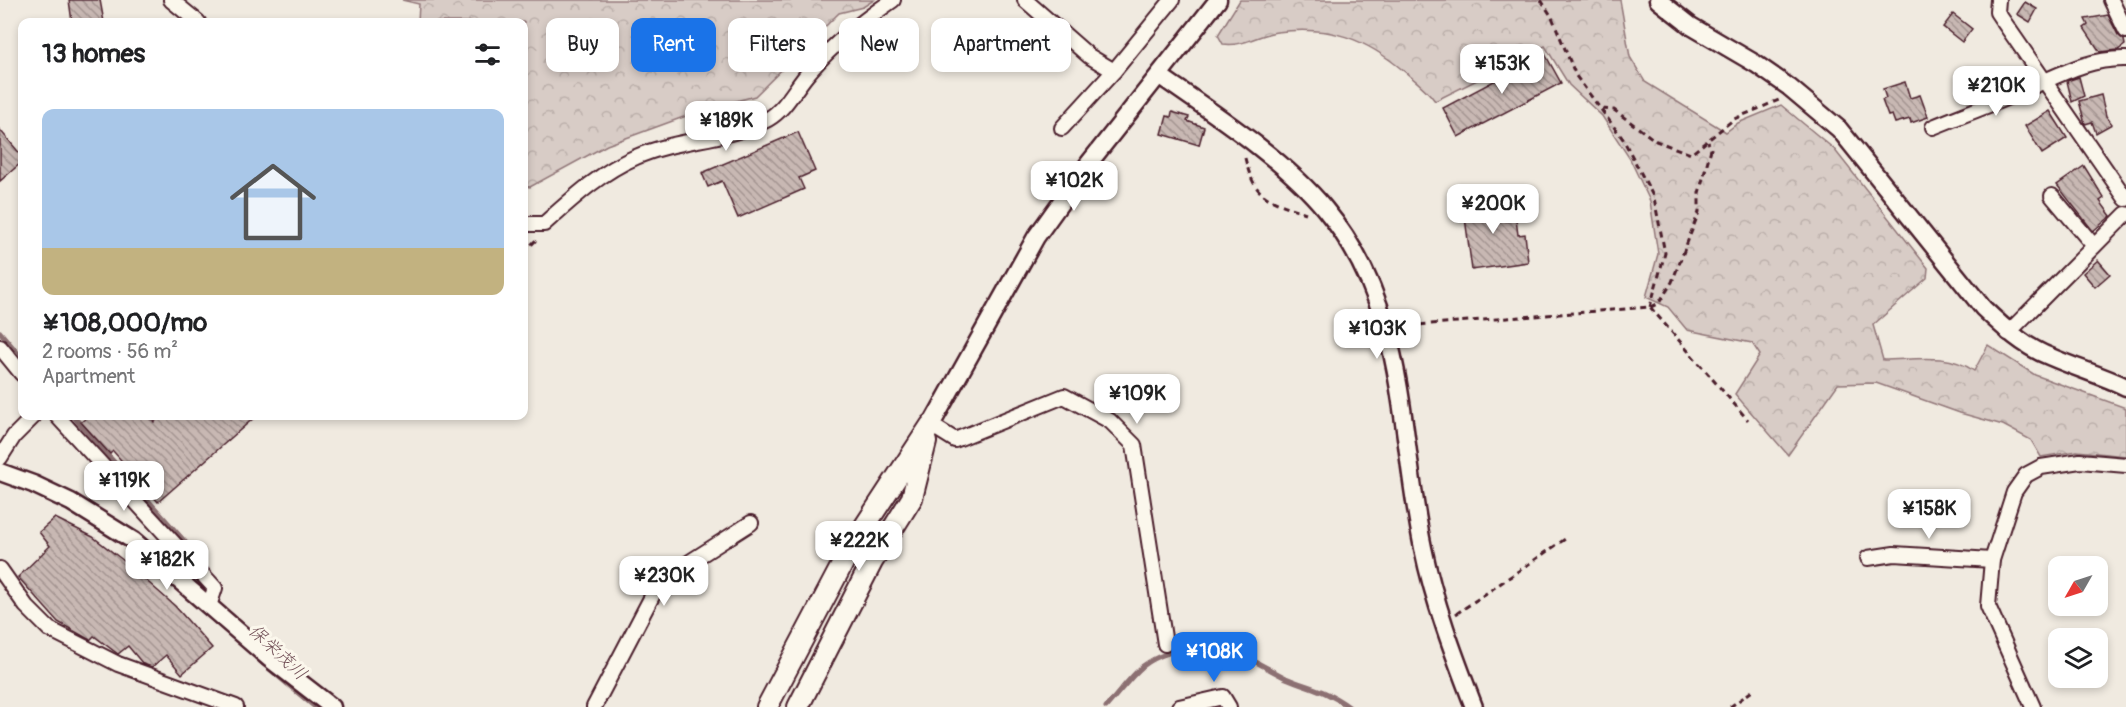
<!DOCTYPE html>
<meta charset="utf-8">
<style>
body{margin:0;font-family:Pangolin,"Klee One",sans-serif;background:#f2f2f2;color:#202124;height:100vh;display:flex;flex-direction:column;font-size:22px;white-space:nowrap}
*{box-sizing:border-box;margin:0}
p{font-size:20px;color:#757577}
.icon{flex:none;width:33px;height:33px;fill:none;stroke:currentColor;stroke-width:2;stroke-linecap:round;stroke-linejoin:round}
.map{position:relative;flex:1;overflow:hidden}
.panel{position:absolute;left:18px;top:18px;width:510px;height:402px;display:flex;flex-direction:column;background:#fff;border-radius:12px;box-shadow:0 3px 9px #0003}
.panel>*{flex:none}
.guide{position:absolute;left:546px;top:18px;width:570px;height:54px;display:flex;gap:12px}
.needle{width:39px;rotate:231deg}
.fabs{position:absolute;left:2048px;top:556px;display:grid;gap:12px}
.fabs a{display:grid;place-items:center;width:60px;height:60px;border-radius:12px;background:#fff;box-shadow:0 3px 9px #0003;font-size:30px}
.price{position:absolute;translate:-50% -51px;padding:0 14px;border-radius:12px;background:#fff;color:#222;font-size:20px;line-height:39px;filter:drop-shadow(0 2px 3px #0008)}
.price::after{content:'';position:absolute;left:50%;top:36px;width:18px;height:14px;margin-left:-9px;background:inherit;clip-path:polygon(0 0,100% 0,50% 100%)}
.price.on{background:#1a73e8;color:#fff}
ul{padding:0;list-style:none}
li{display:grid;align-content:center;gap:12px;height:318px;padding:0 24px}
li span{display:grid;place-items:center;height:186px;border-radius:12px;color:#555}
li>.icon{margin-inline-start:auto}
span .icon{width:108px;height:108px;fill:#fffc;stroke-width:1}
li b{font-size:26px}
h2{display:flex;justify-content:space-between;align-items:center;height:72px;padding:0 24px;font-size:26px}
.tag{padding:0 21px;border-radius:12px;background:#fff;box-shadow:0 3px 9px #0003;font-size:21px;line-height:54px}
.tag.on{background:#1a73e8;color:#fff}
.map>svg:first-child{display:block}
.forest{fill:url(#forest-crowns);stroke:#917678;stroke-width:1.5}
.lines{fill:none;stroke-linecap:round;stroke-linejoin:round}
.stream{stroke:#8c6f72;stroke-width:5}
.building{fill:url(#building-back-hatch);stroke:#4a1f2b;stroke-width:1.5}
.minor-casing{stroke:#4a1f2b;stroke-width:18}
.tertiary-casing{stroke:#4a1f2b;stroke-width:21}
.secondary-casing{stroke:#4a1f2b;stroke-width:24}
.path{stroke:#4a1f2b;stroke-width:3;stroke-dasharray:6 4.5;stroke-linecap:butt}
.minor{stroke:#fbf7ec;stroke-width:14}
.tertiary{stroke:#fbf7ec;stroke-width:16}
.secondary{stroke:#fbf7ec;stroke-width:20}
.labels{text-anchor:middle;stroke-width:6;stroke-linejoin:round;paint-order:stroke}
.water-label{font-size:18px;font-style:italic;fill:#704e55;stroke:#fbf7ec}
</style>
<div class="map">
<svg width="2126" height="707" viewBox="0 0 2126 707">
<defs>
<pattern id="forest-crowns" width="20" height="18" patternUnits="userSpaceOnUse" patternTransform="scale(1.5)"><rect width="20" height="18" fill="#d8ccc6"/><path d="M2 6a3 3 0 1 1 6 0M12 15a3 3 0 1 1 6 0" fill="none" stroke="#bbafaa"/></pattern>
<pattern id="building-back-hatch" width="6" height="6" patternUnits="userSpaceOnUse" patternTransform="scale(1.5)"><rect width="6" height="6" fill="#c8b8b3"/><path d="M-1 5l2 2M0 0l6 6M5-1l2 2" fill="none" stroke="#a49592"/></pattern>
</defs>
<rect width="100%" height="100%" fill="#f0eae0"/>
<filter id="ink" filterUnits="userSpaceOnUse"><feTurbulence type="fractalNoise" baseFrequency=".0167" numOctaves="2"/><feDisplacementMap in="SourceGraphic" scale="12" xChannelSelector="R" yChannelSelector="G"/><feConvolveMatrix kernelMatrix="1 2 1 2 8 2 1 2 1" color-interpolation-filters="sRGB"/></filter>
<g filter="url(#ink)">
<!-- forest -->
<g class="forest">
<polygon points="402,0 874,0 863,7 839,13 755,96 700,111 607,145 530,187 524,186 524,22 418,22 419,4"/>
<path d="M 1240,0 L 1620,0 L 1630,57 L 1645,82 L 1726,132 L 1738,123 L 1781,105 L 1834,149 L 1928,268 L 1927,278 L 1873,325 L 1883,360 C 1913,360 1948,352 1974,371 L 1988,345 L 2035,375 L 2126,408 L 2126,456 L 2077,451 L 2041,457 L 2031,440 L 2003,425 L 1960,413 L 1876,383 L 1838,384 L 1788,455 L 1735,394 L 1760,355 L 1752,343 L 1687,330 L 1668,307 L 1646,297 L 1658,254 L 1650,201 L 1630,159 L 1602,116 L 1569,85 L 1545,46 L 1435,101 C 1427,89 1416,81 1405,72 C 1365,38 1329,25 1277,32 C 1257,35 1243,47 1223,44 L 1218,35 Z"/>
</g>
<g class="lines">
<!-- stream -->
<g class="stream">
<polyline points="0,332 22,358"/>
<polyline points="73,416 186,543 193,555"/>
<polyline points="260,661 315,707"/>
<path d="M 1106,707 C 1118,694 1130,677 1143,666 C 1172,644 1218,644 1250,659 C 1262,665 1274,672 1286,678 C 1312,689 1324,689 1349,707"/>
</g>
</g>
<!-- building -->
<g class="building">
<polygon points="69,0 100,0 104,22 72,22"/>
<polygon points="2025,2 2037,9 2030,22 2017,14"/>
<polygon points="1953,14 1972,29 1962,42 1943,27"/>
<polygon points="2108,15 2118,35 2124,40 2125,45 2118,50 2100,52 2084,28 2088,25 2085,19"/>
<polygon points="1545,54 1561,83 1458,137 1443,108"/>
<polygon points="2079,77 2084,96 2072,102 2067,81"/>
<polygon points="1905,82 1910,98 1920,95 1928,117 1911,123 1910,119 1895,123 1892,115 1888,116 1882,100 1886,98 1883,89"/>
<polygon points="2101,95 2106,116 2112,124 2096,133 2092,122 2085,124 2079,101"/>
<polygon points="2050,111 2067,138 2042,154 2025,126"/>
<polygon points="1172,112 1189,117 1187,121 1204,127 1199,145 1162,134 1167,116 1171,117"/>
<polygon points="0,130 22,156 22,162 0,181"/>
<polygon points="798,132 815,171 799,178 804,189 738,218 722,181 708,187 702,173"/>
<polygon points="2084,166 2104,198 2100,201 2111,216 2093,231 2057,185"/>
<polygon points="1503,197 1506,221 1516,219 1518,235 1525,234 1528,262 1472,270 1463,203"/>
<polygon points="2098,260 2110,274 2095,287 2083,273"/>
<polygon points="89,416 149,416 154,422 162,416 256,416 158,502 113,451 110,454 81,422"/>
<polygon points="55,518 93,537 124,561 175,606 212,648 182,674 166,655 152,667 143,664 128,646 118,654 94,636 90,640 58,622 18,577 50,546 39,532"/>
</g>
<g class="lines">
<!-- minor casing -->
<g class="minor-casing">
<g id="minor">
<polyline points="171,0 198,22"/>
<polyline points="1025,0 1089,56 1114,71"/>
<polyline points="1998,0 1997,12 2001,18 2126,199"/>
<polyline points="2111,0 2126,31"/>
<path d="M 1933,127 C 1965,114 1998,102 2029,88 C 2061,74 2090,58 2126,59"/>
<polyline points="1062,128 1114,71 1172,0"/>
<polyline points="2052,196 2094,246"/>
<path d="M 524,224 L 544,224 C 573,198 601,172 636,157 C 678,138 727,141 768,119 C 786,109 796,86 810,71 C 834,43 863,21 893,0"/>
<polyline points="2008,333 2126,214"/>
<polyline points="0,347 22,374"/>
<polyline points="57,416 215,588 209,606"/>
<polyline points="931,425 955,440 1064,396 1110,421 1134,445 1165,644"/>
<polyline points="0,458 14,436 34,416"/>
<polyline points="1868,558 1894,554 1992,560"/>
<polyline points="0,569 26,606 49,629 118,664 236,707"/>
<polyline points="594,707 660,581 751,523"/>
<polyline points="1179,707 1223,697 1229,707"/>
<polyline points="2033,707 1988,606 1992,560 2014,492 2026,475 2041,467 2080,461 2126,465"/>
</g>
</g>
<!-- tertiary casing -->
<g class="tertiary-casing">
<g id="tertiary">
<path d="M 1658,0 L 1691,26 L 1756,64 L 1789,87 L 1839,129 L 1983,308 C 2003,327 2024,347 2051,357 C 2076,368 2101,375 2126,387"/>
<path d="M 1160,76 C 1213,113 1284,159 1325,209 C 1408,309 1398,428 1423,548 C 1434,602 1454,655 1474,707"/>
<polyline points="931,425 1036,237 1089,163 1218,0"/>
<polyline points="0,472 33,484 71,502 134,541 270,659 332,707"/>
</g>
</g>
<!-- secondary casing -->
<g class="secondary-casing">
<g id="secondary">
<polyline points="767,707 853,544 931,425"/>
<polyline points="798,707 872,562 912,498 926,442"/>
</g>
</g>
<!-- path -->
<g class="path">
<polyline points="1541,0 1552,17 1576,76 1623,139 1654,198 1665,253 1650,307"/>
<polyline points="1602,109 1614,110 1656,141 1691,154 1734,119 1779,100"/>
<path d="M 1245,158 C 1255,200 1269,200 1306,213"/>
<polyline points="524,252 537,239"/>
<polyline points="1651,307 1659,303 1672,282 1699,212 1699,193 1711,149 1708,142"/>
<polyline points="1403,336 1418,325 1650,307 1748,420"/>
<polyline points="1456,614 1568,537"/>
<polyline points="1730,707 1755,689"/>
</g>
<!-- minor -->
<use href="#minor" class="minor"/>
<!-- tertiary -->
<use href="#tertiary" class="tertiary"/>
<!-- secondary -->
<use href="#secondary" class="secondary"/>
</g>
</g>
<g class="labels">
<!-- water labels -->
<g class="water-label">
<text transform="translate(278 652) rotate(43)" y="6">保栄茂川</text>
</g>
</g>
</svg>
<div class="fabs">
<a><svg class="needle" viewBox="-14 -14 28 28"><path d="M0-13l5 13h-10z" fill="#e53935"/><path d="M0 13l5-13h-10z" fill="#757577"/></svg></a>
<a><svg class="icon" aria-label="layers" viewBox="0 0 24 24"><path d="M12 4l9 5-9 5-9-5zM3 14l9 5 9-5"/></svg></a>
</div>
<b class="price" style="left:1502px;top:95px">¥153K</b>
<b class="price" style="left:1996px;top:117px">¥210K</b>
<b class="price" style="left:726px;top:152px">¥189K</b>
<b class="price" style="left:1074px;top:212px">¥102K</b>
<b class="price" style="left:1493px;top:235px">¥200K</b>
<b class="price" style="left:1377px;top:360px">¥103K</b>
<b class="price" style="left:1137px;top:425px">¥109K</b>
<b class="price" style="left:124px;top:512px">¥119K</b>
<b class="price" style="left:1929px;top:540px">¥158K</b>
<b class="price" style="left:859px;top:572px">¥222K</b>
<b class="price" style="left:167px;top:591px">¥182K</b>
<b class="price" style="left:664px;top:607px">¥230K</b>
<b class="price on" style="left:1214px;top:683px">¥108K</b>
<div class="guide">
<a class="tag">Buy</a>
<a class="tag on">Rent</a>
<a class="tag">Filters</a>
<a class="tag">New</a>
<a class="tag">Apartment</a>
</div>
<section class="panel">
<h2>13 homes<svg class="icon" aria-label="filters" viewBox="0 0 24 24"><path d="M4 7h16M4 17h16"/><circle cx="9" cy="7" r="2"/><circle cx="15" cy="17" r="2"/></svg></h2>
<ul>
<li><span style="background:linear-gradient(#a9c7e8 75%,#c2b280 0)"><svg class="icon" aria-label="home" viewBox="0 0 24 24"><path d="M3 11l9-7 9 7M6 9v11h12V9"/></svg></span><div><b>¥108,000/mo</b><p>2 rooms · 56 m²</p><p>Apartment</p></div></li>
</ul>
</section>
</div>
